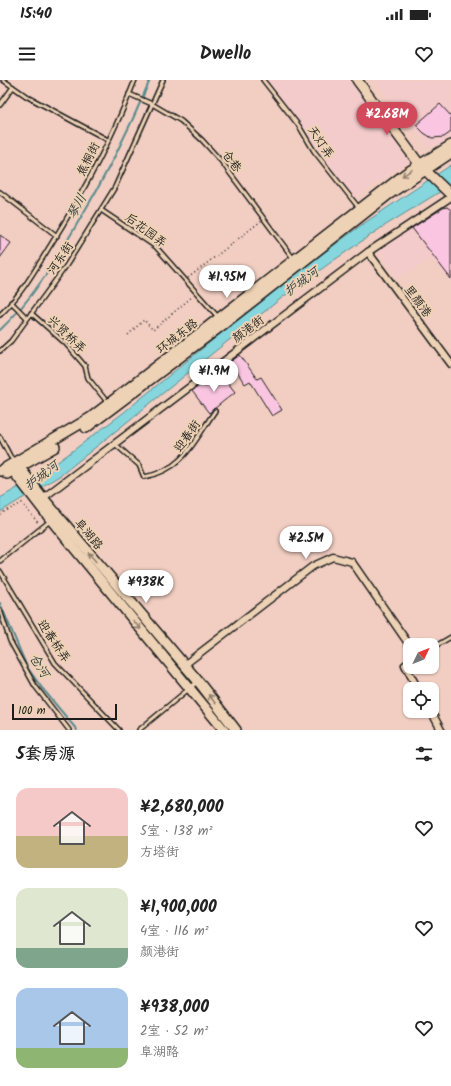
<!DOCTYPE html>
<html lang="zh">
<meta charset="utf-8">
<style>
body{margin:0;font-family:Kalam,"LXGW WenKai TC",sans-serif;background:#f2f2f2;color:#222;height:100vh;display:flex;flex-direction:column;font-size:15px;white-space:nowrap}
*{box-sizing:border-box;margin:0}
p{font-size:13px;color:#767676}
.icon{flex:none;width:22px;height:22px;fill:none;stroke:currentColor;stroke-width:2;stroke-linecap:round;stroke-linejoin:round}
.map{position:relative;height:650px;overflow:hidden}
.side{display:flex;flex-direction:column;background:#fff;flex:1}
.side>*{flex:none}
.needle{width:26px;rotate:47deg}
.buttons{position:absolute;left:403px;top:558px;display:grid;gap:8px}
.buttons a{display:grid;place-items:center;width:36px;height:36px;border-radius:8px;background:#fff;box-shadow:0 1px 3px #0004;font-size:20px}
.scale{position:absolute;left:12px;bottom:10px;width:105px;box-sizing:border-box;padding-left:4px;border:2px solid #1c1c1c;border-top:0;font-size:11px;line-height:14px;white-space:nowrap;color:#1c1c1c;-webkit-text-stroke:3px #eed2b5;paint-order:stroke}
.price{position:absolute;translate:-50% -34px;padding:0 9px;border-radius:14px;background:#fff;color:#222;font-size:13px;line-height:26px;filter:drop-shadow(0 1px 2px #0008)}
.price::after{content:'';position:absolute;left:50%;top:24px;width:12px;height:9px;margin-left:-6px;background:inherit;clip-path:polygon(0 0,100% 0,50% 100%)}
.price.selected{background:#d1495b;color:#fff}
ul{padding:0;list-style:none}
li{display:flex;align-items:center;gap:12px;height:100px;padding:0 16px}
li span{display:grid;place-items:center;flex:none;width:112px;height:80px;border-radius:12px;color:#555}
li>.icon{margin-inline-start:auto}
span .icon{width:48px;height:48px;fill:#fffc;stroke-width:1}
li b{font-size:17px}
h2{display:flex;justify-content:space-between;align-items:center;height:48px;padding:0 16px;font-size:17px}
.status{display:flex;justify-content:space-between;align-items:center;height:28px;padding:0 20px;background:#fff;direction:ltr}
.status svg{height:11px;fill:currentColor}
header{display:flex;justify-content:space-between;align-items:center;height:52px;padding:0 16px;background:#fff;font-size:18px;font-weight:800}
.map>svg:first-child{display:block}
.built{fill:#f4cbcb}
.water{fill:#85d6dd;stroke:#5b8c90}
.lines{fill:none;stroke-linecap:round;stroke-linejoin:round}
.stream{stroke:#5b8c90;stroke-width:2}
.building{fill:#fac5e1;stroke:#1c1c1c}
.lane-casing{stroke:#1c1c1c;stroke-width:6}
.street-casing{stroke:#1c1c1c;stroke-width:9}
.secondary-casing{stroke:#1c1c1c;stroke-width:12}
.path{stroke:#1c1c1c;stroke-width:1.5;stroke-dasharray:1 3;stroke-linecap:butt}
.lane{stroke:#eed2b5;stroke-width:3}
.street{stroke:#eed2b5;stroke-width:6}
.secondary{stroke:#eed2b5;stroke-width:9}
.oneway{stroke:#908070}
.labels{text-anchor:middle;stroke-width:4;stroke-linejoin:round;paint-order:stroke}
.street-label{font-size:12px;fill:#1c1c1c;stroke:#eed2b5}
.water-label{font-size:13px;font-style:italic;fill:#314143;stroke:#eed2b5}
</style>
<div class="status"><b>15:40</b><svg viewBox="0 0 49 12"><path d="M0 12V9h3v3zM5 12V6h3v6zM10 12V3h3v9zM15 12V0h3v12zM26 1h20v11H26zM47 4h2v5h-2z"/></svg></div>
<header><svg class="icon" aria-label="menu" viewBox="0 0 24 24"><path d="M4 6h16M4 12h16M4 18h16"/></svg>Dwello<svg class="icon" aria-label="heart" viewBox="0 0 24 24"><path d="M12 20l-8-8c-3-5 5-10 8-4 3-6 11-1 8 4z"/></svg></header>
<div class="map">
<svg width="451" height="650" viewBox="0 0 451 650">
<rect width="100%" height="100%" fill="#f2cec2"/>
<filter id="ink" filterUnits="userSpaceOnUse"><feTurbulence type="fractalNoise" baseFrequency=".025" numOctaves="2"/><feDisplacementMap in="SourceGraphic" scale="8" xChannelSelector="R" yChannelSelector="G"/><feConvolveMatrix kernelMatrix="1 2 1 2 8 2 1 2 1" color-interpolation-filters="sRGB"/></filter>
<g filter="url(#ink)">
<!-- built -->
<g class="built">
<polygon points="259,0 351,0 388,48 410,81 355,118 300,46"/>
<polygon points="374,0 451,0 451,58 441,65 428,66"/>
<polygon points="451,115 451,200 448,200 431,178 399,199 376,167"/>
</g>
<!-- water -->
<polygon class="water" points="451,85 451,105 381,148 330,183 279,220 61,395 0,432 0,418 43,393 123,333 279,206 360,146"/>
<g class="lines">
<!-- stream -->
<g class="stream">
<path d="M 0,250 C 32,220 55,182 77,144 C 105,98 129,50 150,0"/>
<polyline points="0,523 27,587 42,608 77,650"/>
</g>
</g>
<!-- building -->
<g class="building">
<polygon points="440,24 451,36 451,52 444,57 432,58 424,53 416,45"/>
<polygon points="447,127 451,130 451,199 412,148 443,128"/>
<polygon points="0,155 11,163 0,178"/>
<polygon points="240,275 257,299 261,297 282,330 272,336 250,301 245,304 230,282"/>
<polygon points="221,294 235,312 209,333 192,311 202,304 205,307"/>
</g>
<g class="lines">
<!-- lane casing -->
<g class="lane-casing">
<g id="lane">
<polyline points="3,0 26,16 108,60"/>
<polyline points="263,0 299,46 314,71 359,128"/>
<polyline points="129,14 152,24 181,41 202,60 221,81 293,178"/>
<polyline points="0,25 13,7"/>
<polyline points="0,112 57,156"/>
<polyline points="101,130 156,167 218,237"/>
<polyline points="11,222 27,238"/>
<polyline points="31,233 66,264 85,286 88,298 108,323"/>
<path d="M 0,235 C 21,215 35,190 50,166 C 83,113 113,57 135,0"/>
<polyline points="0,271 11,261 66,186 115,107 163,0"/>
<polyline points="0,357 10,376 14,381"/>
<path d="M 115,364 L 139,385 L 144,397 C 184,390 194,361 215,331"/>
<polyline points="0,481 50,441"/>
<polyline points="0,491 55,583 119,650"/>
<polyline points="0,530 10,561 35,606 69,650"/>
<polyline points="432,568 451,557"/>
<polyline points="139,650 196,603"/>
</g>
</g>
<!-- street casing -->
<g class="street-casing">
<g id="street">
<polyline points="368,172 451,284"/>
<polyline points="43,418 368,172 451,117"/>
<polyline points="410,582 405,585 418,609"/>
<polyline points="184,585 313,486 333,477 352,482 410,566"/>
<polyline points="431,631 441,650"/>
</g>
</g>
<!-- secondary casing -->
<g class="secondary-casing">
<g id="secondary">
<polyline points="357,0 420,85 451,115"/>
<polyline points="86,348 224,244 388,115 451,73"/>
<polyline points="17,384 43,418 198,601 236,650"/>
<polyline points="10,387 51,440 224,650"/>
<polyline points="0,391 90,338 406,93 451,65"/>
<polyline points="7,394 55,367"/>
</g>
</g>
<!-- path -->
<g class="path">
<polyline points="188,198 261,141"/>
<polyline points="128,255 144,240 153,250 193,216"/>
<polyline points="0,434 22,423 39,444"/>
</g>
<!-- lane -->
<use href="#lane" class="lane"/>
<!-- street -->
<use href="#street" class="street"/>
<!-- secondary -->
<use href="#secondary" class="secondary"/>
</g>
<!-- one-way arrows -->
<defs><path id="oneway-shaft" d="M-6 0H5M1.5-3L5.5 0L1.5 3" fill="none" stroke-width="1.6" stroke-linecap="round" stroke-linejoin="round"/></defs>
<g class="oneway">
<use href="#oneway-shaft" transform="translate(407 93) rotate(146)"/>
<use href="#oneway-shaft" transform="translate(92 477) rotate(-130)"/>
<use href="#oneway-shaft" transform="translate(137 545) rotate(50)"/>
<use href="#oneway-shaft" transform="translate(212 619) rotate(-128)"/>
</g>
</g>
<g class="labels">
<!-- street labels -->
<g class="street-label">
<text transform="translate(321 62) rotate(56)" y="4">天灯弄</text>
<text transform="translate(88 79) rotate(-63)" y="4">焦桐街</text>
<text transform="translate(232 81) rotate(52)" y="4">仓巷</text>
<text transform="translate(146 150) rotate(37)" y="4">后花园弄</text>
<text transform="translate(60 178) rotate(-56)" y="4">河东街</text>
<text transform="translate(418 221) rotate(53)" y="4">里颜港</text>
<text transform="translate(248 249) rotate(-37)" y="4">颜港街</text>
<text transform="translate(67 254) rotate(44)" y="4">兴贤桥弄</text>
<text transform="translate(177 256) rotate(-38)" y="4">环城东路</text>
<text transform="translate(187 356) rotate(-55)" y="4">迎春街</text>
<text transform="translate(89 454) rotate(50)" y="4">阜湖路</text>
<text transform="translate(54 561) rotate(56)" y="4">迎春桥弄</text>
</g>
<!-- water labels -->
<g class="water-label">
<text transform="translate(76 126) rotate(-61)" y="5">琴川</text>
<text transform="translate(301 201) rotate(-36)" y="5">护城河</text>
<text transform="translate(41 395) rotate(-37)" y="5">护城河</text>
<text transform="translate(40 585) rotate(57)" y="5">仓河</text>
</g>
</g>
</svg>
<div class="buttons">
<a><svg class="needle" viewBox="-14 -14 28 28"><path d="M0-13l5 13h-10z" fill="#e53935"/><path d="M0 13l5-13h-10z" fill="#767676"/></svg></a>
<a><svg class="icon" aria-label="locate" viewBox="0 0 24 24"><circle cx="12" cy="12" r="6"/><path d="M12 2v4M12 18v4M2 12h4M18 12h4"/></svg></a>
</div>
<div class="scale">100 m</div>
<b class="price selected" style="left:387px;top:56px">¥2.68M</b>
<b class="price" style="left:227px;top:219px">¥1.95M</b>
<b class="price" style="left:214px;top:313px">¥1.9M</b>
<b class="price" style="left:306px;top:480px">¥2.5M</b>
<b class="price" style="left:146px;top:524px">¥938K</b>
</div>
<section class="side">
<h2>5套房源<svg class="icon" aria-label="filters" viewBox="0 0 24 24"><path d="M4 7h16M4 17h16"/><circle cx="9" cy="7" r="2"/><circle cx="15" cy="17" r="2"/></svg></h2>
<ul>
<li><span style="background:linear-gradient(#f6c9c9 60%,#c2b280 0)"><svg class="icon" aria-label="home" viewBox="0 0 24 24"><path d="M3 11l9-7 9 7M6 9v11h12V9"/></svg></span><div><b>¥2,680,000</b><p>5室 · 138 m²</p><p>方塔街</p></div><svg class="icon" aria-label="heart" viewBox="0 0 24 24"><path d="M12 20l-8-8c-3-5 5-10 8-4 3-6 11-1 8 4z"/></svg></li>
<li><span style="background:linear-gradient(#dfe7d0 75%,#7fa58c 0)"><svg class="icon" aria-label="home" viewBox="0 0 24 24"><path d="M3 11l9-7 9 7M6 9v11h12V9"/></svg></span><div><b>¥1,900,000</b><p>4室 · 116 m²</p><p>颜港街</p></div><svg class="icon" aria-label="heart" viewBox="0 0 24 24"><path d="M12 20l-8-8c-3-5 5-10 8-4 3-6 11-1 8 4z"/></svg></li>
<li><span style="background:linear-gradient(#a9c7e8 75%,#8fb573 0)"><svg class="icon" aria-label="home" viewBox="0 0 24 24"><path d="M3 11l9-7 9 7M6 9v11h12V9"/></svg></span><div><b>¥938,000</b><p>2室 · 52 m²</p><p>阜湖路</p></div><svg class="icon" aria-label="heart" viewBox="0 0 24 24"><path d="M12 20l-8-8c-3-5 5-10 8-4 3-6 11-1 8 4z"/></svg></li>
</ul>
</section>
